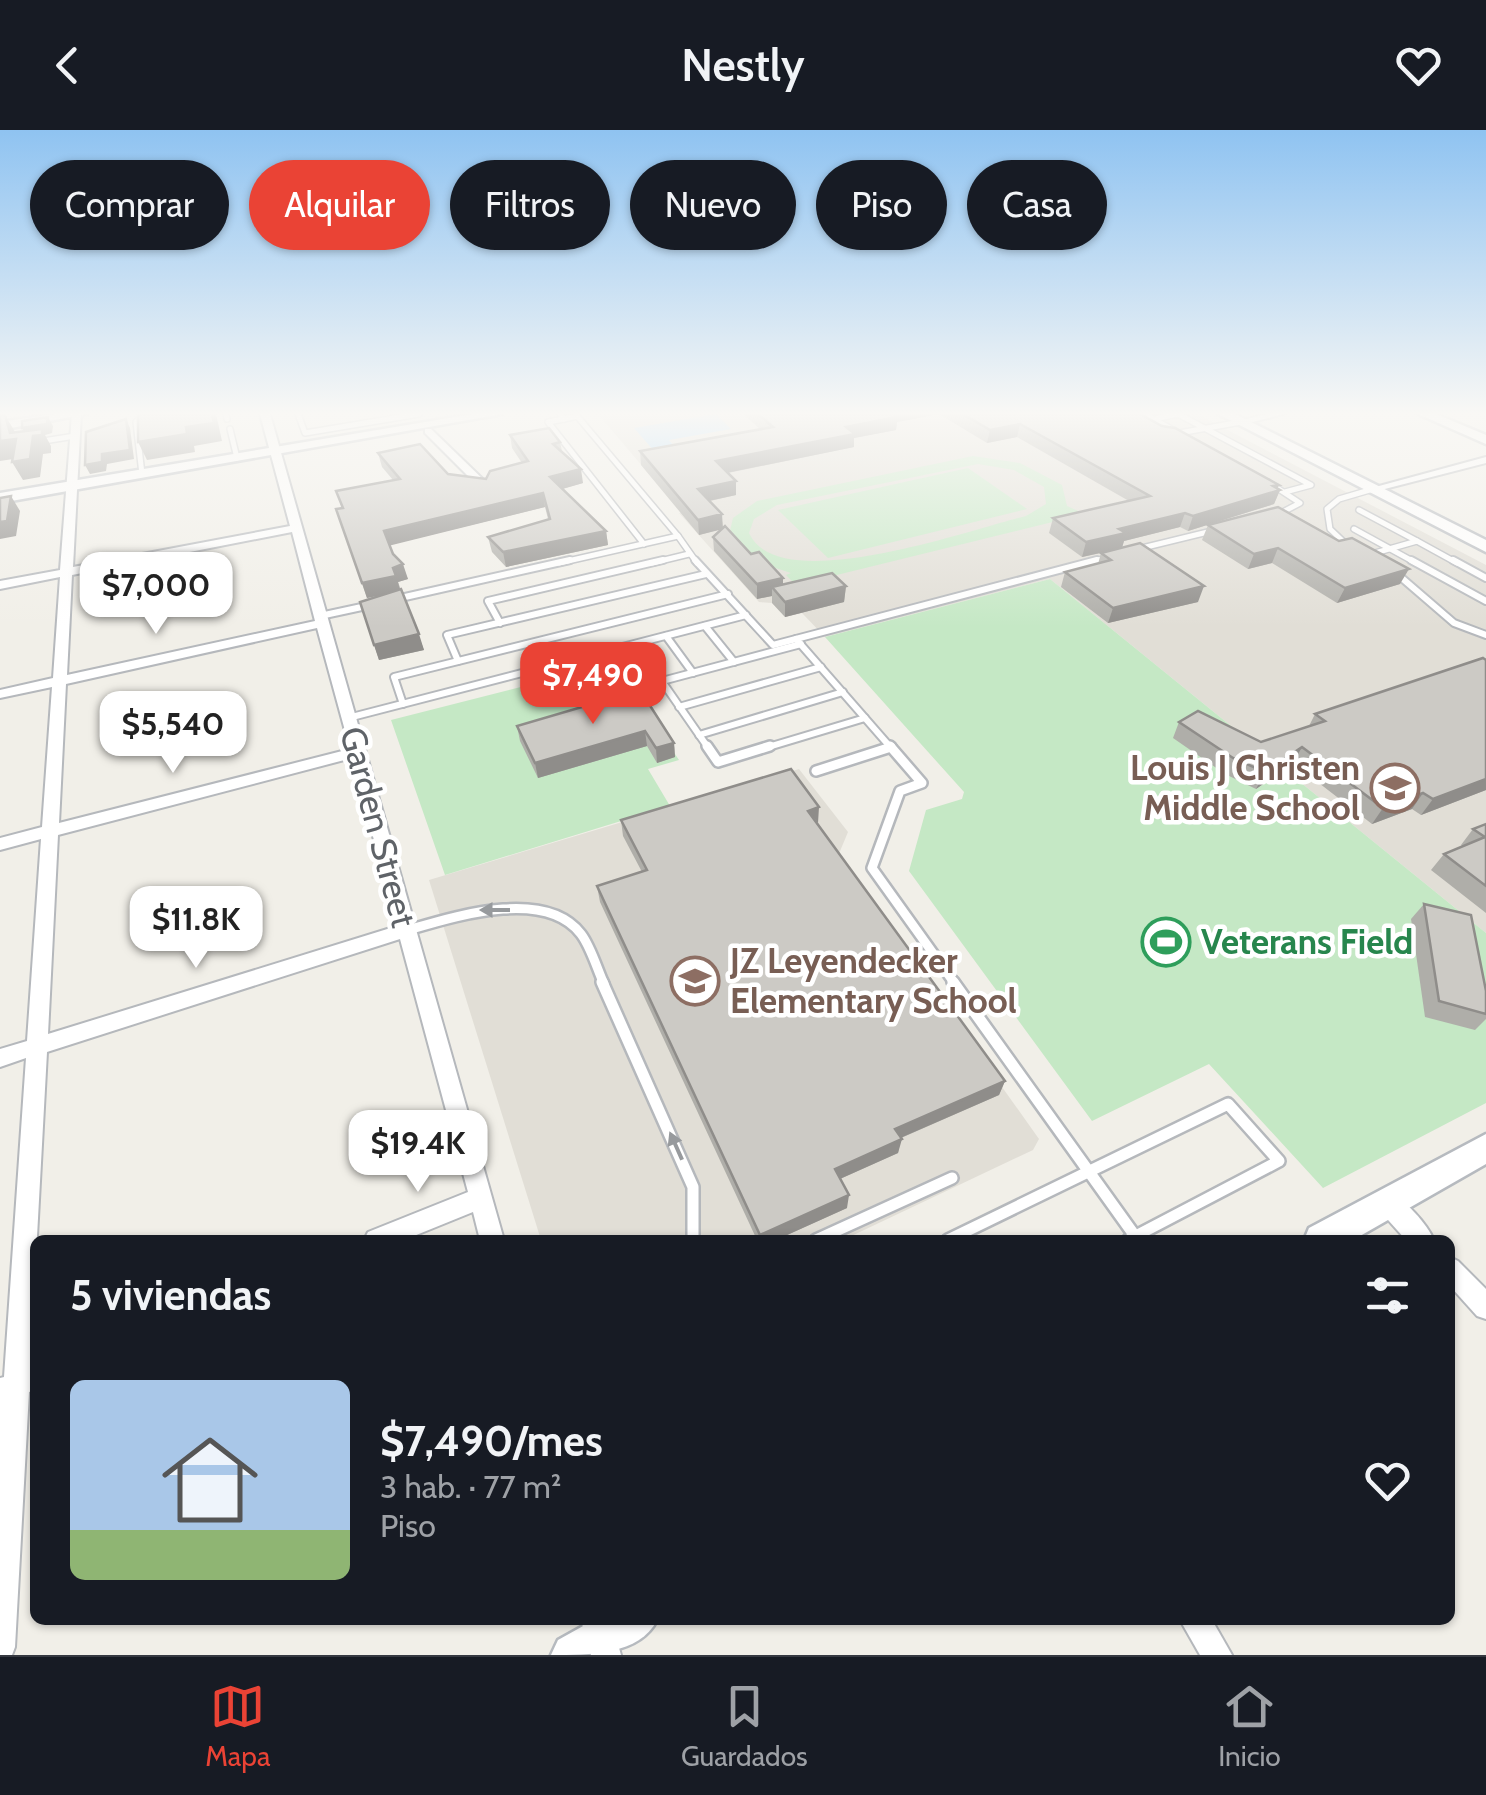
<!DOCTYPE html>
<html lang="es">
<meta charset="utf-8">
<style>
body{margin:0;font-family:Cabin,sans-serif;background:#20242c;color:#f1f3f6;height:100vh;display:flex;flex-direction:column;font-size:38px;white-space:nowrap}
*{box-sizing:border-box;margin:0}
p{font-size:32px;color:#9ea1a6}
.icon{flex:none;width:55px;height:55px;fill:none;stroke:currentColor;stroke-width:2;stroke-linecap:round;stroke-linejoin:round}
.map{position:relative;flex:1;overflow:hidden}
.drawer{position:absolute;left:30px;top:1105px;width:1425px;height:390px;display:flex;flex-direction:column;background:#171b24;border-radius:15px;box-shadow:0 2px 8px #0004}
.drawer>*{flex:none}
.banner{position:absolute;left:30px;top:30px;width:1428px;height:90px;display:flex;gap:20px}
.price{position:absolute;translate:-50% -85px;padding:0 22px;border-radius:20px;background:#fff;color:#222;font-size:32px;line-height:65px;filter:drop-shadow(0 2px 5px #0008)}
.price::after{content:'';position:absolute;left:50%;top:60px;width:30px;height:22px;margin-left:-15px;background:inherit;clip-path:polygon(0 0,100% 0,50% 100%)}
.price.current{background:#ea4335;color:#fff}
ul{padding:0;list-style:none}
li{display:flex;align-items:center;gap:30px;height:250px;padding:0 40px}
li+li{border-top:2px solid #363941}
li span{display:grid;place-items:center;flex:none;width:280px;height:200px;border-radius:15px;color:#555}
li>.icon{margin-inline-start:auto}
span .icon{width:120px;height:120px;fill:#fffc;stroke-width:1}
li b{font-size:42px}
h2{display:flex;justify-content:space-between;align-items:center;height:120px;padding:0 40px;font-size:42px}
.chip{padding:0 35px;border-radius:45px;background:#171b24;box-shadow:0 2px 8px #0004;font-size:35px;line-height:90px}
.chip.current{background:#ea4335;color:#fff}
header{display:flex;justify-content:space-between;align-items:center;height:130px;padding:0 40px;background:#171b24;font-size:45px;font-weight:600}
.tab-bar{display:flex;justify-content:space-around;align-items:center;height:140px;border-top:2px solid #363941;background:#171b24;font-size:28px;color:#9ea1a6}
.tab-bar a{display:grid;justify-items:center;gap:5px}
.tab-bar .current{color:#ea4335}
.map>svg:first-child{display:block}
.education{fill:#e1ded6}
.green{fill:#c5e8c5;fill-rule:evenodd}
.water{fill:#aadaff}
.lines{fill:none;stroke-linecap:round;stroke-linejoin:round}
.lane-far3-casing{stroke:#b5b8bc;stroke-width:8}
.lane-far2-casing{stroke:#b5b8bc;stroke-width:10}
.lane-far1-casing{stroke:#b5b8bc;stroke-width:14}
.lane-casing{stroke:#b5b8bc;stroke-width:16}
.street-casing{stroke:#b5b8bc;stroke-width:4}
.secondary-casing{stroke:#b6babf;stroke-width:5}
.lane-far3{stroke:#fff;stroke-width:5}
.lane-far2{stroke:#fff;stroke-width:6}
.lane-far1{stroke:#fff;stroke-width:9}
.lane{stroke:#fff;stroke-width:11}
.street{fill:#fff;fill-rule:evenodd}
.secondary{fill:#fff;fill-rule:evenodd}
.wall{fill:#afaea9}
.shaded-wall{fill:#8f8d8a}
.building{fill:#cccac5;stroke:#8f8d8a;stroke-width:2.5}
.oneway{fill:#979a9d}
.labels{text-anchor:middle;stroke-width:9;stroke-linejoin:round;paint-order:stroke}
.education-label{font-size:35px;font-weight:bold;fill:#785e54;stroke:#fff;text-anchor:end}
.street-label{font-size:35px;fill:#5f6368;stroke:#fff}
.leisure-label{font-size:35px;font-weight:bold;fill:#27864d;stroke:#fff;text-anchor:start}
</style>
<header><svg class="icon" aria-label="back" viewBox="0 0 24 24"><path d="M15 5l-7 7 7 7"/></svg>Nestly<svg class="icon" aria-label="heart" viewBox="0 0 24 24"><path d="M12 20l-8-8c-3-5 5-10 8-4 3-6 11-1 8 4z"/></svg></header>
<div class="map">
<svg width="1486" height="1525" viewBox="0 0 1486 1525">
<rect width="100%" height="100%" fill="#f1efe8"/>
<!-- education -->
<g class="education">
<polygon points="598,284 1197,284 1486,435 1486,803 1050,449 825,507 802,483 785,487 772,473 759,472 679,383 688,382 660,357"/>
<polygon points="799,639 848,702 838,726 1039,1009 1033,1020 843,1110 541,1110 429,750"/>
</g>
<!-- green -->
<g class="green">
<path d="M 973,326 L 1020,333 L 1062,355 L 1067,376 L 1085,384 L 796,455 L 786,445 L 791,443 L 754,431 L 729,405 L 733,388 L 757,371 ZM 978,334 L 1014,340 L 1044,357 L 1046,374 L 1026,386 C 972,399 778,469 749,403 L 754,389 L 777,375 Z"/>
<polygon points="968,338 1027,379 828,428 778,380"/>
<polygon points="1050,449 1486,803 1486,973 1323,1058 1209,934 1092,991 909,741 926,680 962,669 964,662 825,507"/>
<polygon points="587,540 603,568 632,560 679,630 648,639 670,676 445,745 391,590"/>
</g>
<!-- water -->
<polygon class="water" points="716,284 731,299 669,310 676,319 655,322 634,298"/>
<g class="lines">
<!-- lane-far3 casing -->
<g class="lane-far3-casing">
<g id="lane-far3">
<polyline points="226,284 227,289"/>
<polyline points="298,284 305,303 419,284"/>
<polyline points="1144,284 1175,301"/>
<polyline points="142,287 136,292 142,344"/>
<polyline points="564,289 548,292 644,414"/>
<polyline points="1154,289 1178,284 1311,355 1285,362"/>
<polyline points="230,299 237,328"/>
<polyline points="1179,303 1241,292"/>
<polyline points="37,312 75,306"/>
<polyline points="1268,352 1300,373 1279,384"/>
<polyline points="1359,380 1417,411"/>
<polyline points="1354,399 1416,433"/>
<polyline points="678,406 697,433"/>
<polyline points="1348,416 1330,399 1327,379 1339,369 1373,359"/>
<polyline points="1138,419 1216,400"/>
<polyline points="1368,425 1417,411 1457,433"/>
<polyline points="559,433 678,406 577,286 564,289 560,284"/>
<polyline points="652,433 689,424"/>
<polyline points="1088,433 1109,427"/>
</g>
</g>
<!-- lane-far2 casing -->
<g class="lane-far2-casing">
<g id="lane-far2">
<polyline points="695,430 773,515 1097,430"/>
<polyline points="1411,430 1486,471"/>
<polyline points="1453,430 1486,448"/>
<polyline points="1396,443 1454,493 1486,505"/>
<polyline points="396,469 570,430"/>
<polyline points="320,486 371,475"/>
<polyline points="500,493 488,471 663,430"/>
<polyline points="705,496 734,532"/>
<polyline points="666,506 693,543"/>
<polyline points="796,509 892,619"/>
<polyline points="636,514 709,619"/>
<polyline points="458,531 447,505 706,444"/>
<polyline points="662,551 801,514"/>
<polyline points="403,574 394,547 728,464"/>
<polyline points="679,577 821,537"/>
<polyline points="348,588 746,485"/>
<polyline points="699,605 843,562"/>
<polyline points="762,619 865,588"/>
<polyline points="885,619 891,617"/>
</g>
</g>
<!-- lane-far1 casing -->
<g class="lane-far1-casing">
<g id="lane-far1">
<polyline points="707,616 718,632 770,616"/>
<polyline points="890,616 922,653 900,661 872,738 955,854"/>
<polyline points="816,641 891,617"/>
<path d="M 408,800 C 453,787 545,757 581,804 C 591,817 597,839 604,854"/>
</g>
</g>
<!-- lane casing -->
<g class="lane-casing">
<g id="lane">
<polyline points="602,852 693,1057 693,1110"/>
<polyline points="953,852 1135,1106"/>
<polyline points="816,1110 952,1048"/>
<polyline points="948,1110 1228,974 1279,1031 1128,1110"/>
</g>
</g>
<!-- street casing -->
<g class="street-casing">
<g id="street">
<path d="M 72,284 L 81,284 L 73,437 L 290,396 L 260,284 L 270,284 L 504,1110 L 480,1110 L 473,1082 L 404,1110 L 364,1110 L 368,1102 L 468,1062 L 400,809 L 47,922 L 30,1236 L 35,1234 L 35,1260 L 29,1262 L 15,1517 L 12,1525 L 0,1525 L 0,1248 L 4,1247 L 26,928 L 0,937 L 0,919 L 27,911 L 41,709 L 0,720 L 0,708 L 42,697 L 52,557 L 0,568 L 0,560 L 53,548 L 60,447 L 0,459 L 0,451 L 60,440 ZM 292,402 L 315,491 L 67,545 L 72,445 ZM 317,498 L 350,619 L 59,693 L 66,554 ZM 352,628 L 397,796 L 48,904 L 58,705 Z"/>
<polygon points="1266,284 1283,284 1241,295 1236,292"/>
<polygon points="425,299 431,299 489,355 489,359 481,359 425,303"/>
<polygon points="1486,327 1486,333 1373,362 1368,359"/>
<path d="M 1388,1062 C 1405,1069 1427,1094 1434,1110 L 1406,1110 L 1380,1081 L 1377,1073 L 1380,1065 Z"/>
<polygon points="1450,1127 1458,1131 1486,1159 1486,1189 1477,1186 1450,1156"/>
<polygon points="581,1490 611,1490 621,1525 591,1525"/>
<polygon points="1180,1490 1212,1490 1232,1525 1200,1525"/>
</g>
</g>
<!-- secondary casing -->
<g class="secondary-casing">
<g id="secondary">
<polygon points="55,284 87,284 0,300 0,292"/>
<polygon points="473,284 502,284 0,373 0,363"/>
<polygon points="1218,284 1235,284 1486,410 1486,422"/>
<polygon points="1418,284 1436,284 1486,305 1486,314"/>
<polygon points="1486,1004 1486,1034 1353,1110 1304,1110 1309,1098"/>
<path d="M 594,1490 L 657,1490 C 640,1525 589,1525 551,1525 L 558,1510 Z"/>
</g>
</g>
<!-- lane-far3 -->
<use href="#lane-far3" class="lane-far3"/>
<!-- lane-far2 -->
<use href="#lane-far2" class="lane-far2"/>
<!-- lane-far1 -->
<use href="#lane-far1" class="lane-far1"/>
<!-- lane -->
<use href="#lane" class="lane"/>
<!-- street -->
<use href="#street" class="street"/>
<!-- secondary -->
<use href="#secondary" class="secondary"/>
</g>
<!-- wall -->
<g class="wall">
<polygon points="743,284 1140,284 1280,360 1274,374 1188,401 1180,397 1124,411 1122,417 1198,472 1108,493 1061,457 1065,442 1098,434 1101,423 1082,427 1049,403 1053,388 1129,371 1017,307 987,313 939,284 897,292 896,300 854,308 854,317 728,343 736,351 736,365 710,371 723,398 783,455 846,456 844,472 785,487 772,473 772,466 757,469 714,421 713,407 721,399 699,405 641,335 640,321 760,299"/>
<polygon points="510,305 560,312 562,321 583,353 562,359 606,401 608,415 506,437 492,422 488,407 548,389 545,377 389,415 408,449 398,452 424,520 379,530 360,472 377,466 367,468 336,379 342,378 336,361 393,350 382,337 378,323 448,344 486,349 522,333 512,318"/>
<polygon points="1208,395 1400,454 1337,473 1272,433 1248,439 1202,410"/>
<polygon points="640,560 674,613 675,627 657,633 647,616 538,648 520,611 517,596"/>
<polygon points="1315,584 1486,660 1421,685 1412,679 1372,694 1293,633 1256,659 1225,644 1173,608 1179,592 1261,612 1309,596"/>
<polygon points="621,690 818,694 1005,951 999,965 901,1008 898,1023 840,1049 847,1078 776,1110 757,1110 600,772 597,756 642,742 623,706"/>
<polygon points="1486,694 1486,783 1431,740 1444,724 1463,717 1461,715 1473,699"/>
<polygon points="1424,774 1486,861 1486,889 1475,900 1425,887 1411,789"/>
</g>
<!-- shaded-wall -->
<g class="shaded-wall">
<polygon points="212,284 216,284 222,311 194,316 195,322 147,330 138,312 186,297"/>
<polygon points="888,284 939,284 897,292 896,300 854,308 854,317 716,345 716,331 846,297"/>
<polygon points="5,285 15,302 17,310 26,327 0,331 0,311 10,303"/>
<polygon points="48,287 53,296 52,303 45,305 51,316 51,323 43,324 40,347 23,350 12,332 27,308 22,298"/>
<polygon points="126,289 130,298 134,329 107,334 106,341 90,344 85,335"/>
<polygon points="1020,294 1017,307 987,313 990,300"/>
<polygon points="581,339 583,353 552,362 550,347"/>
<polygon points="736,351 736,365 699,373 698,359"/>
<polygon points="1279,355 1276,361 1280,360 1274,374 1188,401 1193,386"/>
<polygon points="543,363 545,377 388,416 384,401"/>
<polygon points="11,366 20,381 16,406 0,409 0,392"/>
<polygon points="1185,383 1180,397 1124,411 1122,418 1082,427 1086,412 1119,399"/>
<polygon points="722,384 723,399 699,405 698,390"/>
<polygon points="606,401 608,415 506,437 503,422"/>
<polygon points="1278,418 1272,433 1248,439 1254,424"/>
<polygon points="403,434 408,449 398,452 400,461 367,468 362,453 393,438"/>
<polygon points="1409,439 1400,454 1337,473 1345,458"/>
<polygon points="783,448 783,463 772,457 772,466 757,469 757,454"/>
<polygon points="846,456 844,472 785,487 785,472"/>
<polygon points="1204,456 1198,472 1108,493 1113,478"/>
<polygon points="419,504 424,520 379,530 374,515"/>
<polygon points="645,601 647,616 538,648 535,633"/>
<polygon points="674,613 675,627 657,633 656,618"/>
<polygon points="1302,617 1293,633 1256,659 1265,642"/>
<polygon points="1486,649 1486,660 1421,685 1433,669"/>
<polygon points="1423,663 1412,679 1372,694 1383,678"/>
<polygon points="819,677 818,693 808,681"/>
<polygon points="1005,951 999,965 891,1012 895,999"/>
<polygon points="902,1009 898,1023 833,1052 835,1039"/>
<polygon points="849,1065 847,1078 776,1110 760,1110 760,1105"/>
</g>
<!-- building -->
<g class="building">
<polygon points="138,284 212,284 214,293 186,297 187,304 138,312"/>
<polygon points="758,284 893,284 897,287 846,297 855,304 716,331 736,351 698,359 722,384 698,390 640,321 773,297"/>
<polygon points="963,284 1140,284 1162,296 1175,298 1279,355 1273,356 1280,360 1193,386 1185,383 1119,399 1126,403 1086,412 1053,388 1150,366 1020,294 990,300"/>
<polygon points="0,285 5,285 10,303 42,299 42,305 33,306 30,329 12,332 16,309 0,311"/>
<polygon points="48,287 47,294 22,298 22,291"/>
<polygon points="126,289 130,320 102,324 102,332 85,335 86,302"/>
<polygon points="549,298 560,312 553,314 581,339 550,347 606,401 503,422 488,407 550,389 543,363 384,401 393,424 403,434 393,438 396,446 362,453 336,379 343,378 336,361 400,349 378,323 420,314 448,344 486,349 490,341 528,331 510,305"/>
<polygon points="11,366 7,391 0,392 0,368"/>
<polygon points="1278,377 1339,411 1352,408 1409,439 1345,458 1278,418 1254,424 1208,395"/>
<polygon points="725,396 751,424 759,422 783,448 757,454 713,407"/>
<polygon points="1140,413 1204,456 1113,478 1065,442 1111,430 1101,423"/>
<polygon points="832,443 846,456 785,472 772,457"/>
<polygon points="401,459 419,504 374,515 360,472"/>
<polygon points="1483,528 1486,530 1486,649 1433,669 1423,663 1383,678 1302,617 1265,642 1233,628 1179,592 1198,581 1261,612 1325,591 1315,584"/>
<polygon points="640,560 674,613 656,618 645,601 535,633 517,596"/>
<polygon points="791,639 819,677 808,681 1005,951 895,999 902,1009 835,1039 849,1065 760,1105 597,756 647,740 621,690"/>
<polygon points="1486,694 1486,756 1444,724 1485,707 1473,699"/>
<polygon points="1424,774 1471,785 1486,861 1486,884 1439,871"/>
</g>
<!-- one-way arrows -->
<defs><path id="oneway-solid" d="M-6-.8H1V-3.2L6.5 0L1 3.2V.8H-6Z" transform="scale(2.5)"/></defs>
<g class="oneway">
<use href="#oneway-solid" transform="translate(495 780) rotate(-180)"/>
<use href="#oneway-solid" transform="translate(676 1016) rotate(-114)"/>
</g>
<!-- sky -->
<linearGradient id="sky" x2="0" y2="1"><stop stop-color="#8fc3f1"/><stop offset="0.57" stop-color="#f9f8f5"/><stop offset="1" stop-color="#f9f8f5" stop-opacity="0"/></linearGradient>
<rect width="1486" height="497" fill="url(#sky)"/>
<!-- icons -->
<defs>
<g id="school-ring" transform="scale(2.5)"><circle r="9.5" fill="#fff" stroke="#8d6e63" stroke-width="1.5"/><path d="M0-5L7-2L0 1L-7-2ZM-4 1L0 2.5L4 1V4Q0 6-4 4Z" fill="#8d6e63"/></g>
<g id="stadium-ring" transform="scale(2.5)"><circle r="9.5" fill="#fff" stroke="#2e9e5b" stroke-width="1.5"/><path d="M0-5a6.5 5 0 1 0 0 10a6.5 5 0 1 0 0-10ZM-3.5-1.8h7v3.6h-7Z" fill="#2e9e5b"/></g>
</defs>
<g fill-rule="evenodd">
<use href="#school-ring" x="1395" y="658"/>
<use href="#stadium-ring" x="1166" y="812"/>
<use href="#school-ring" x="695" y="851"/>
</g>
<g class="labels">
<!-- education labels -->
<g class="education-label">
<text x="1360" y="650">Louis J Christen<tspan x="1360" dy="40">Middle School</tspan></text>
<text x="730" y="843" text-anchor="start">JZ Leyendecker<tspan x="730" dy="40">Elementary School</tspan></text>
</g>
<!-- street labels -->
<g class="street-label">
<text transform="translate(378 697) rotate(75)" y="12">Garden Street</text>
</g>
<!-- leisure labels -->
<g class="leisure-label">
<text x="1201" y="824">Veterans Field</text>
</g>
</g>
</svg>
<b class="price" style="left:156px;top:507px">$7,000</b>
<b class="price current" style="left:593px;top:597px">$7,490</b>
<b class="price" style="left:173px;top:646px">$5,540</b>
<b class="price" style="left:196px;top:841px">$11.8K</b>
<b class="price" style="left:418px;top:1065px">$19.4K</b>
<div class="banner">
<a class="chip">Comprar</a>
<a class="chip current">Alquilar</a>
<a class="chip">Filtros</a>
<a class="chip">Nuevo</a>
<a class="chip">Piso</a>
<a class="chip">Casa</a>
</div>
<section class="drawer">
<h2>5 viviendas<svg class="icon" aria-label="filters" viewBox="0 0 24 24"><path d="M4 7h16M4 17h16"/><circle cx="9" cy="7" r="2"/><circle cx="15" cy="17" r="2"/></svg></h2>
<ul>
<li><span style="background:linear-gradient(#a9c7e8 75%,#8fb573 0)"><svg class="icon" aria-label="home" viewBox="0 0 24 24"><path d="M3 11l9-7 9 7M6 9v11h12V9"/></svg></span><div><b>$7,490/mes</b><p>3 hab. · 77 m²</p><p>Piso</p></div><svg class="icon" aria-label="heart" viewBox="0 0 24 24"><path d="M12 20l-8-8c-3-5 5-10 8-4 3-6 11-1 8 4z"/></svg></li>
</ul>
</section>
</div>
<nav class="tab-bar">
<a class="current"><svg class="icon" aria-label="map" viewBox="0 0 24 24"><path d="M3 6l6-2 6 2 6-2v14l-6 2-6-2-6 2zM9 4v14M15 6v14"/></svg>Mapa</a>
<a><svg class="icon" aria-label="saved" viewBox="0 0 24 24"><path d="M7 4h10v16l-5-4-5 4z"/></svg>Guardados</a>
<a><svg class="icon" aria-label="home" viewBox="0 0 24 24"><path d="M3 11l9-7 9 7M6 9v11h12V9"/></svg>Inicio</a>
</nav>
